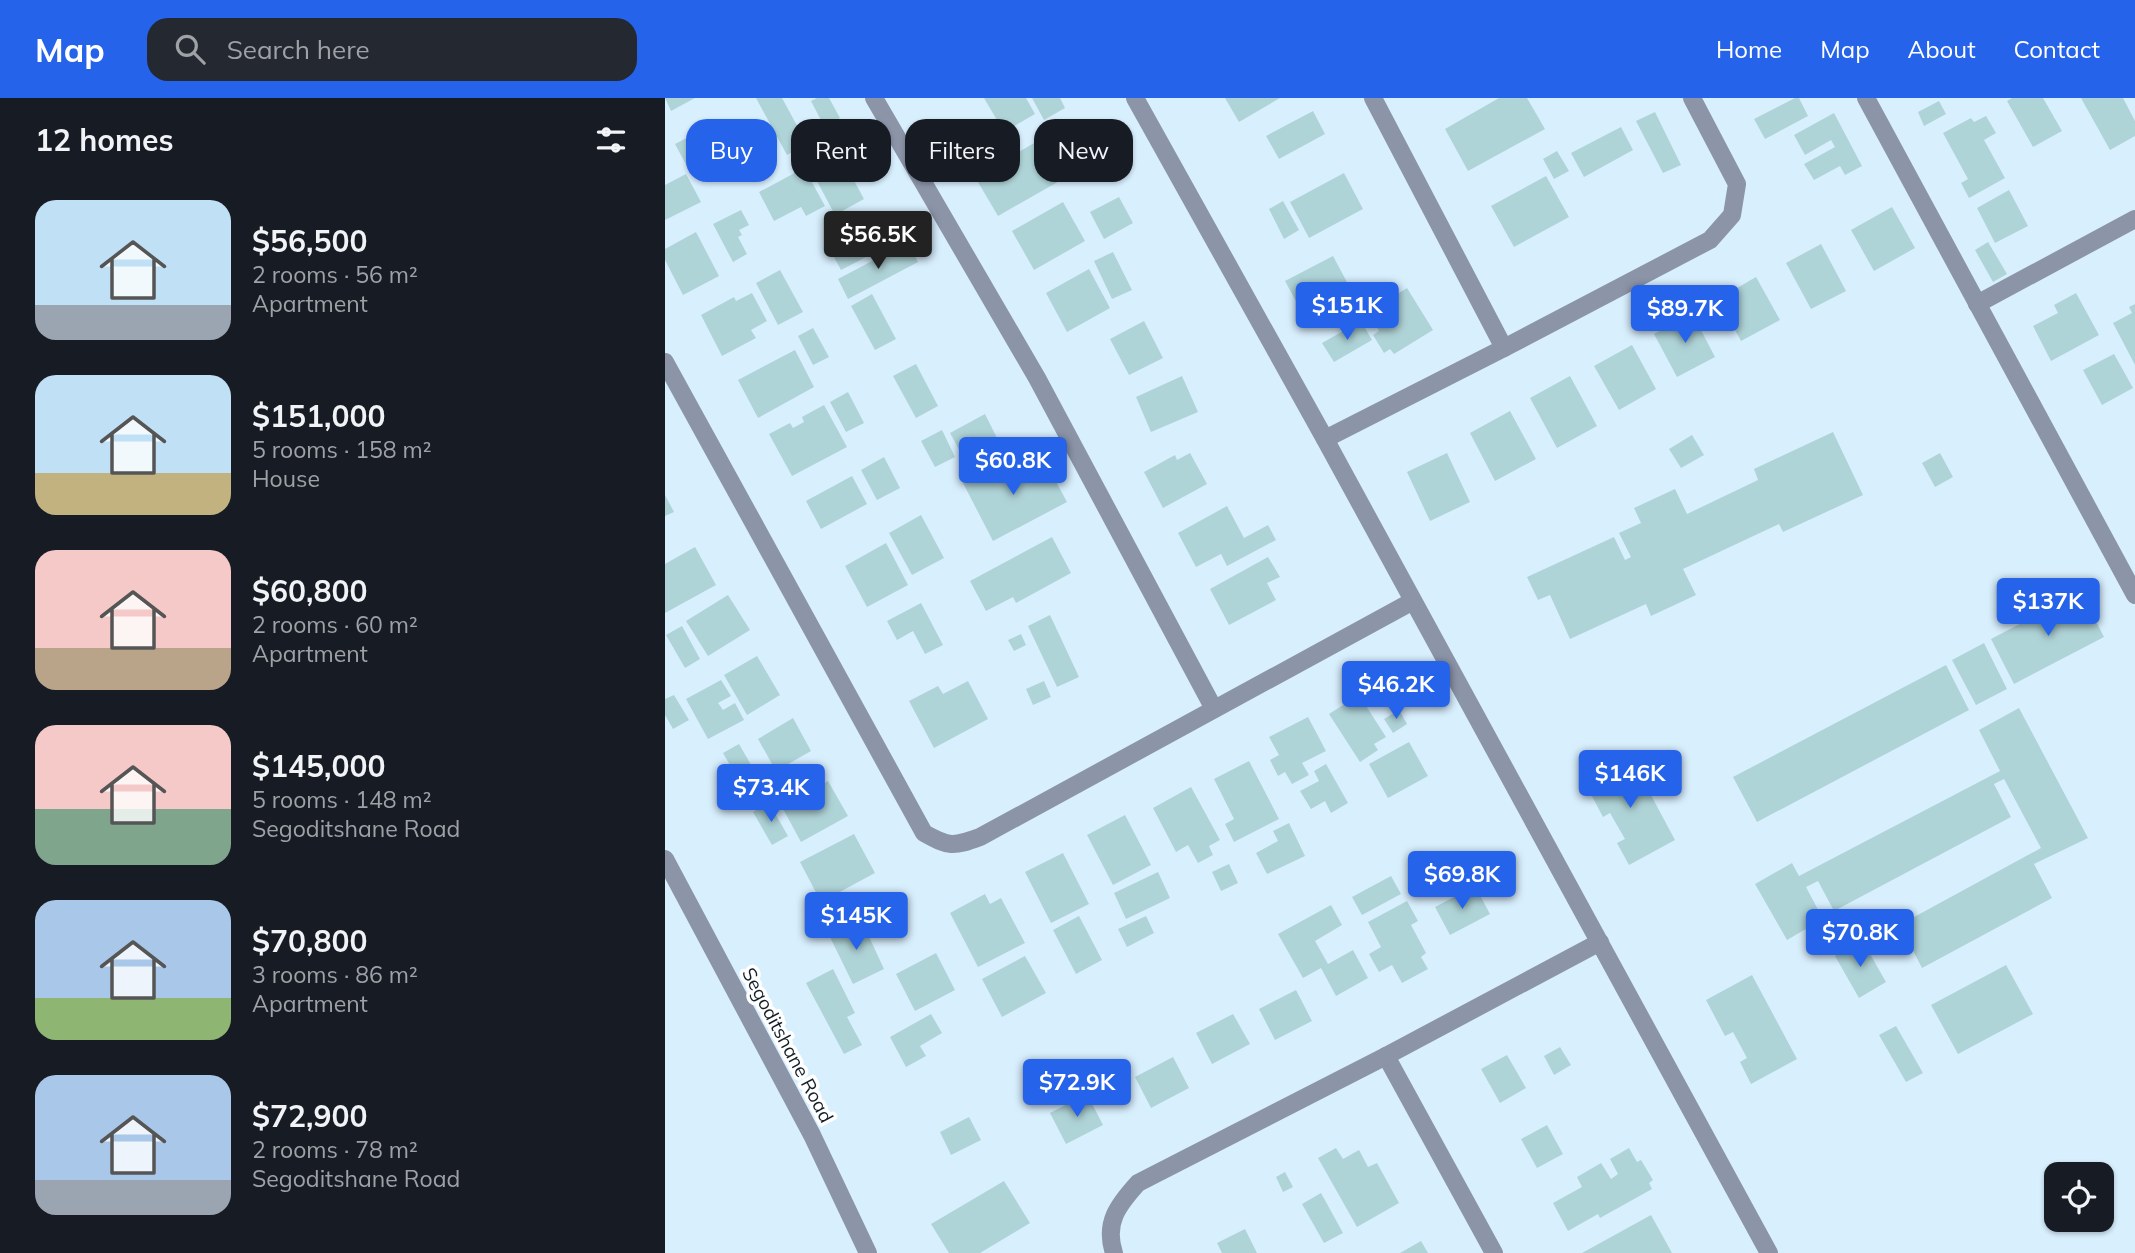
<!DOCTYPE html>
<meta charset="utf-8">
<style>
body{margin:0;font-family:Mulish,sans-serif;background:#242831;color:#f1f3f6;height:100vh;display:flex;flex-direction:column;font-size:26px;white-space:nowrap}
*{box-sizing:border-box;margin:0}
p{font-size:23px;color:#9ea1a6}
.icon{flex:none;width:38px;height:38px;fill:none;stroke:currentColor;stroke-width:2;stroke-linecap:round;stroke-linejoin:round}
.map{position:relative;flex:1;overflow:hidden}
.drawer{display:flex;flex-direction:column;background:#171b24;width:665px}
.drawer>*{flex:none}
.top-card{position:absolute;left:21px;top:21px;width:665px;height:63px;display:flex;gap:14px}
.controls{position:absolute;left:1379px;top:1064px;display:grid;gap:14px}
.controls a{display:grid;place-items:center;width:70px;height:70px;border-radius:14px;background:#171b24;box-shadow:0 2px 5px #0004;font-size:35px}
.price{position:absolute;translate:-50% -60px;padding:0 16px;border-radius:7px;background:#2563eb;color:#fff;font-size:23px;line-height:46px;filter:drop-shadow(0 2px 4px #0008)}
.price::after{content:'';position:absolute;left:50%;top:42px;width:21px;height:16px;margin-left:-10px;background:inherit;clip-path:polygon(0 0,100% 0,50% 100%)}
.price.active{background:#222;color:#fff}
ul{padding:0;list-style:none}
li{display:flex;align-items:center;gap:21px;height:175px;padding:0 35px}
li span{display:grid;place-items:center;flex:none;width:196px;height:140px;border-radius:21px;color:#555}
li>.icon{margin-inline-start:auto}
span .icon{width:84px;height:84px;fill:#fffc;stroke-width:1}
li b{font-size:30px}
h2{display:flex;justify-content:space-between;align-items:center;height:84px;padding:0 35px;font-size:30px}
.tag{padding:0 24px;border-radius:21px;background:#171b24;box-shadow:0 2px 5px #0004;font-size:24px;line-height:63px}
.tag.active{background:#2563eb;color:#fff}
header{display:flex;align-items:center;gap:42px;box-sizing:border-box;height:98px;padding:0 35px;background:#2563eb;color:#fff}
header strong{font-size:33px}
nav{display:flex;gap:38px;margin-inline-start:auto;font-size:24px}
.search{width:490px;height:63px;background:#242831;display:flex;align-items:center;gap:18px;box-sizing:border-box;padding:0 24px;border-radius:21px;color:#9ea1a6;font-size:26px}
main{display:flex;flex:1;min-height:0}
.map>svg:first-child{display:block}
.building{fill:#afd4d8}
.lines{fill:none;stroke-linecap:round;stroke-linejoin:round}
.minor{stroke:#8c94a8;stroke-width:18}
.tertiary{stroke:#8c94a8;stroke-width:18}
.labels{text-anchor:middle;stroke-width:7;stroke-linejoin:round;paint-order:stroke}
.street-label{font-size:19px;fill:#141e25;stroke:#fff}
</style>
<header>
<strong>Map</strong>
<div class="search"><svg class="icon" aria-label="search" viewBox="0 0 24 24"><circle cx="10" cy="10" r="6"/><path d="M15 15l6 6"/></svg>Search here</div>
<nav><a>Home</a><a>Map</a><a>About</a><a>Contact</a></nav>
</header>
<main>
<section class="drawer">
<h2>12 homes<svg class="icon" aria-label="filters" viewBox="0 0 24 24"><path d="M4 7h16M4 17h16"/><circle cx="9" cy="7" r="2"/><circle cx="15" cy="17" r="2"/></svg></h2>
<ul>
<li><span style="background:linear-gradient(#bfe0f5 75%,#9aa5b1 0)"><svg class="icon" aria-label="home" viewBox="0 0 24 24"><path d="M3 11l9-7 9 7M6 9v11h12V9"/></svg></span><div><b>$56,500</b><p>2 rooms · 56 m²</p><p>Apartment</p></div></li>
<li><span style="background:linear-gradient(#bfe0f5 70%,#c2b280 0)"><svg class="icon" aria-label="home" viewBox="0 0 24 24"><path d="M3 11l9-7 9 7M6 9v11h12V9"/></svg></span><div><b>$151,000</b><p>5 rooms · 158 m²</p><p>House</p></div></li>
<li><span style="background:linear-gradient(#f6c9c9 70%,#b9a48a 0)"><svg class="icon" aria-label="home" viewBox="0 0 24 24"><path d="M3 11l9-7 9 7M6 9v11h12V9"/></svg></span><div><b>$60,800</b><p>2 rooms · 60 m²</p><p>Apartment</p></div></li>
<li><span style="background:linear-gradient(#f6c9c9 60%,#7fa58c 0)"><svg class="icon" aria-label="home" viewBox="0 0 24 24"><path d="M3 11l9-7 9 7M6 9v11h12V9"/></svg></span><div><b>$145,000</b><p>5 rooms · 148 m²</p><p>Segoditshane Road</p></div></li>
<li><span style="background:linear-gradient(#a9c7e8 70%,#8fb573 0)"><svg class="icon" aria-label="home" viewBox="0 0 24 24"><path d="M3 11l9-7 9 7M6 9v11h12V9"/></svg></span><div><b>$70,800</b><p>3 rooms · 86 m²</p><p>Apartment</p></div></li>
<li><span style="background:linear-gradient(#a9c7e8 75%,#9aa5b1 0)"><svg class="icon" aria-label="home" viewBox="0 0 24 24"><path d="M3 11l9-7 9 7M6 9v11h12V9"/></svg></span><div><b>$72,900</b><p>2 rooms · 78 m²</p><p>Segoditshane Road</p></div></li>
</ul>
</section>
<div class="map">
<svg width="1470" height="1155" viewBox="0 0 1470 1155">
<rect width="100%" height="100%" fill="#d8effe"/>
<!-- building -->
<g class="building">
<polygon points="0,0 30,0 6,13"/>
<polygon points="91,0 117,0 142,46 122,57"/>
<polygon points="152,0 164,0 175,20 159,28 146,3"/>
<polygon points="319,0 361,0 370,16 339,34"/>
<polygon points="367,0 395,0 400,10 379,22"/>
<polygon points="560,0 615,0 574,24"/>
<polygon points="834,0 862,0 880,31 803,73 780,31"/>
<polygon points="1130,0 1134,0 1143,18 1100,41 1089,21"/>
<polygon points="1347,0 1378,0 1397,33 1368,49 1342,3"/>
<polygon points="1416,0 1458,0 1470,23 1470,38 1445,52"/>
<polygon points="1274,3 1281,16 1259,28 1253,14"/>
<polygon points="648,13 660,36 614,61 601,38"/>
<polygon points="990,14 1016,67 998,75 971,23"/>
<polygon points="1169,15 1197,68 1180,77 1175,68 1149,82 1139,66 1170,49 1166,42 1140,57 1129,37"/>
<polygon points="1321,18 1331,35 1319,42 1340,80 1304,100 1296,85 1303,81 1278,35 1306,20 1309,24"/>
<polygon points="956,29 968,52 919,79 906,55"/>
<polygon points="33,34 47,61 24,72 10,46"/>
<polygon points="383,37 405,77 333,118 310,79"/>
<polygon points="420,51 429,66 416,74 407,59"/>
<polygon points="892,53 904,73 889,81 878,61"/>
<polygon points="174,55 199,101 170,117 145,70"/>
<polygon points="139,70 160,108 141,118 136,109 109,123 94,94"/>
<polygon points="679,75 698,111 644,140 625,104"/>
<polygon points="21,76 36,104 0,122 0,87"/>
<polygon points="881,78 904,119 849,149 826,108"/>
<polygon points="1344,92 1363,128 1330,145 1312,110"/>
<polygon points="454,99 468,125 439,141 425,114"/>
<polygon points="618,103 634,132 619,141 604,111"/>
<polygon points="398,104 420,143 369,172 347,133"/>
<polygon points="1227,109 1250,150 1209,173 1186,132"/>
<polygon points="76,112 84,127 74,132 77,137 73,139 82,156 68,164 48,126"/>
<polygon points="218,116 232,143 176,172 162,146"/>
<polygon points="31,134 54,178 18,197 0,162 0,151"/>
<polygon points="243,144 253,164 183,201 173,181"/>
<polygon points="1323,144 1342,176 1328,184 1310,152"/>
<polygon points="1156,146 1181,193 1146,211 1121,165"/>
<polygon points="448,154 467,192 447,201 429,163"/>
<polygon points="668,158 691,201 674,210 663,189 632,205 620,183"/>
<polygon points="424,171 445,210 402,234 381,195"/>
<polygon points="115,172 138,214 113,227 91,185"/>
<polygon points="1091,179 1115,222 1076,243 1053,201"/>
<polygon points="742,190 768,232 729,256 725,251 719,255 708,237 714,233 703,214"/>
<polygon points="87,195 102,223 86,232 91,240 57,258 36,217 69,199 71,203"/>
<polygon points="1411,195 1434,237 1386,263 1368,228 1393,215 1389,207"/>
<polygon points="207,196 231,241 210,252 186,208"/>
<polygon points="1470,206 1470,267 1448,225 1467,215 1464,209"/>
<polygon points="1027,215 1050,259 1012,279 989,236"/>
<polygon points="479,223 498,260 464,277 445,241"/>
<polygon points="696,223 707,242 669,264 657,245"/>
<polygon points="148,230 164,259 148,267 133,238"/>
<polygon points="967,247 991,291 954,312 929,268"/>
<polygon points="130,252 149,289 93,320 73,282"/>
<polygon points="1449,256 1468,290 1437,307 1418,272"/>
<polygon points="251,266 273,308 251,320 228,278"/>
<polygon points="517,278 533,314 486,334 471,299"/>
<polygon points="905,278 932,328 892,350 865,300"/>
<polygon points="183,294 199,325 181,334 165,304"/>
<polygon points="159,307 182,349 127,378 104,336 125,325 128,330 139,324 137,319"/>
<polygon points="845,313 871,361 830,383 805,335"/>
<polygon points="320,316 337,350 303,368 285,335"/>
<polygon points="277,332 290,359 270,369 256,343"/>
<polygon points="1168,334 1198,397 1118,434 1114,426 1018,471 1031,497 986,518 981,506 905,541 885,497 873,502 862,479 949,439 960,462 966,459 954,435 976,425 969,410 1010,391 1022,416 1093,382 1089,371"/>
<polygon points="1027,337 1039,357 1016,370 1004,351"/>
<polygon points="525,355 542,386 498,410 479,374 510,357 512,362"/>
<polygon points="782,355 805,404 765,423 742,374"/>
<polygon points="1275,355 1288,379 1270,389 1257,365"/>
<polygon points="219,359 235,390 212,402 196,372"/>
<polygon points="342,362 351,378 380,363 402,404 328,443 298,385"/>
<polygon points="187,378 202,406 156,431 141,403"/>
<polygon points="0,397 9,414 0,418"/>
<polygon points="562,408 579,440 603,427 611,442 562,468 556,456 531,469 513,435"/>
<polygon points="256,417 279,460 247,477 224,435"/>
<polygon points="387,439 406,475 351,505 348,499 321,513 305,483"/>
<polygon points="221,445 243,487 202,509 180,468"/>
<polygon points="30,449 51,487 0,515 0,466"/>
<polygon points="603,459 615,479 602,485 611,502 564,527 545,491"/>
<polygon points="1416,494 1439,539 1349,586 1326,541"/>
<polygon points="63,497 85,532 43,558 21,523"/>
<polygon points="256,505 278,547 260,556 248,533 232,542 222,523"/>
<polygon points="385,517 414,579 392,589 363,528"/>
<polygon points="17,528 35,561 20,570 1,537"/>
<polygon points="356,536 361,547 349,553 343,542"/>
<polygon points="1319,545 1342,591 1311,607 1287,562"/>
<polygon points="92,558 115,597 82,617 59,577"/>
<polygon points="1281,567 1304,612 1092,724 1068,679"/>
<polygon points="56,582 66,598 53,605 58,612 70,605 79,622 43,641 21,601"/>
<polygon points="303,583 323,621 269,650 244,603 273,588 278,596"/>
<polygon points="379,583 386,599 368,607 361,591"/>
<polygon points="9,597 24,622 8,631 0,617 0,601"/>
<polygon points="694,597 721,639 709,646 713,652 695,664 664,616"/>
<polygon points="1354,610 1423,740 1369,766 1387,800 1257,870 1239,835 1232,839 1227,831 1376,750 1339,681 1329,686 1346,719 1169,813 1153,783 1141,789 1158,821 1122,842 1090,786 1127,765 1134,778 1335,673 1314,632"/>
<polygon points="734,612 742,626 728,635 719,621"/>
<polygon points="643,619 661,653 637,665 644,677 627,686 620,674 613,678 605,662 614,657 604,639"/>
<polygon points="128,620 146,653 111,673 93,641"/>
<polygon points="744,644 763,678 723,700 704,666"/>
<polygon points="74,646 93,679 77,688 58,655"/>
<polygon points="965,658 1010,742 964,767 952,745 960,741 945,715 938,719 919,683"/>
<polygon points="584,663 614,721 569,744 560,726 569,721 549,681"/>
<polygon points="661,666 683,705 666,715 660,703 646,711 635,693 654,683 649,673"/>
<polygon points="163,683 183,718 136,744 117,709"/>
<polygon points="526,689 555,742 544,748 548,757 533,765 523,747 511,754 488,710"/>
<polygon points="104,705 123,738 107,747 88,714"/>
<polygon points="460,717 486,767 448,787 422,737"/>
<polygon points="624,725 640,758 602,776 591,755 613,743 608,733"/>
<polygon points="189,736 210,775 156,804 135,764"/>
<polygon points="398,755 424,806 386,825 360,774"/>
<polygon points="564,766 573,785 556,793 547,774"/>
<polygon points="493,774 505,800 461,821 449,795"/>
<polygon points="726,778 736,796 697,817 687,799"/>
<polygon points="810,788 825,816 785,837 770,809"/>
<polygon points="320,796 325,806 336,800 360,845 313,869 285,815"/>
<polygon points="742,803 753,823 746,827 761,855 756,859 763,871 737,885 727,867 714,874 704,856 716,849 703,824"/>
<polygon points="666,807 677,827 650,843 663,866 688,852 703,880 671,898 656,870 638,880 613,836"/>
<polygon points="414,818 437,862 411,876 388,832"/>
<polygon points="481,818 489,835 462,849 453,831"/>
<polygon points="182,823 188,836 200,830 219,871 188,886 162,833"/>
<polygon points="1197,842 1221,884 1194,900 1170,858"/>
<polygon points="271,855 290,892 250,913 231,876"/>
<polygon points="360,858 381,895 337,919 317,881"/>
<polygon points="1341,867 1368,916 1293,956 1266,907"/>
<polygon points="168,871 190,915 182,919 197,947 179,956 141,885"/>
<polygon points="1087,877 1132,961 1086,986 1075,964 1082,960 1068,934 1060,938 1041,902"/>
<polygon points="631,892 647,923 610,942 594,911"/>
<polygon points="266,916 277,935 255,948 261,958 241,969 225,939"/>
<polygon points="568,916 585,946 547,966 531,935"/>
<polygon points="1231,928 1258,975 1241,984 1214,937"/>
<polygon points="895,949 906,967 889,977 879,958"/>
<polygon points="842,957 861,990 835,1005 816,971"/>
<polygon points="508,959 524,990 486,1010 470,979"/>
<polygon points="422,996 438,1027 401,1046 385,1015"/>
<polygon points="304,1019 316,1042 286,1057 275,1034"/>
<polygon points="882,1027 898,1056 872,1070 856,1041"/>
<polygon points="671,1050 678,1061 694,1052 703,1069 712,1065 734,1105 692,1129 653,1060"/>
<polygon points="964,1050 972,1064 976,1062 988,1082 984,1085 987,1091 935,1120 933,1116 903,1133 888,1105 917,1089 912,1079 936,1065 946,1081 953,1076 945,1061"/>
<polygon points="620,1074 628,1089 618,1094 611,1079"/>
<polygon points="339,1083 365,1125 315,1155 284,1155 266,1126"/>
<polygon points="656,1095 678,1135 659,1145 637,1106"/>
<polygon points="986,1117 1007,1155 917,1155"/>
<polygon points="580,1131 592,1155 557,1155 552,1145"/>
<polygon points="756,1143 763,1155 735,1155"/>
</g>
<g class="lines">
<!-- minor -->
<g class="minor">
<polyline points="209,0 372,280 549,611"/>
<polyline points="470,0 660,341 1104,1155"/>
<polyline points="708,0 839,250"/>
<polyline points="1201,0 1470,497"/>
<polyline points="1312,206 1470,121"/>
<path d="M 0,264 L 259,735 C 284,749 288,749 315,739 L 748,503"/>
<polyline points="660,341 839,250 1045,142 1067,117 1072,86 1027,0"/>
<polyline points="721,958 829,1155"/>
<path d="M 449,1155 C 439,1125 453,1107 473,1085 L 721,958 L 935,844"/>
</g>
<!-- tertiary -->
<polyline class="tertiary" points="0,761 147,1037 203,1155"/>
</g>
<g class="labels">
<!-- street labels -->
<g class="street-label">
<text transform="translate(123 947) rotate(62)" y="7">Segoditshane Road</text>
</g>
</g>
</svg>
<div class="controls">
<a><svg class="icon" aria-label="locate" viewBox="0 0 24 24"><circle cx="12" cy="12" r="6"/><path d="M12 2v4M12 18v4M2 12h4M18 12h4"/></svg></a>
</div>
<b class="price active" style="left:213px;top:173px">$56.5K</b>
<b class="price" style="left:682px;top:244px">$151K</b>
<b class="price" style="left:1020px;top:247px">$89.7K</b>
<b class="price" style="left:348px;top:399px">$60.8K</b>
<b class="price" style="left:1383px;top:540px">$137K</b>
<b class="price" style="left:731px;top:623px">$46.2K</b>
<b class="price" style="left:965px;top:712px">$146K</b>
<b class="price" style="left:106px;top:726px">$73.4K</b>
<b class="price" style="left:797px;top:813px">$69.8K</b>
<b class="price" style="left:191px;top:854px">$145K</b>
<b class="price" style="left:1195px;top:871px">$70.8K</b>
<b class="price" style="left:412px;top:1021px">$72.9K</b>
<div class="top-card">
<a class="tag active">Buy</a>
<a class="tag">Rent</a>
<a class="tag">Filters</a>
<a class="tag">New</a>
</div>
</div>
</main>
